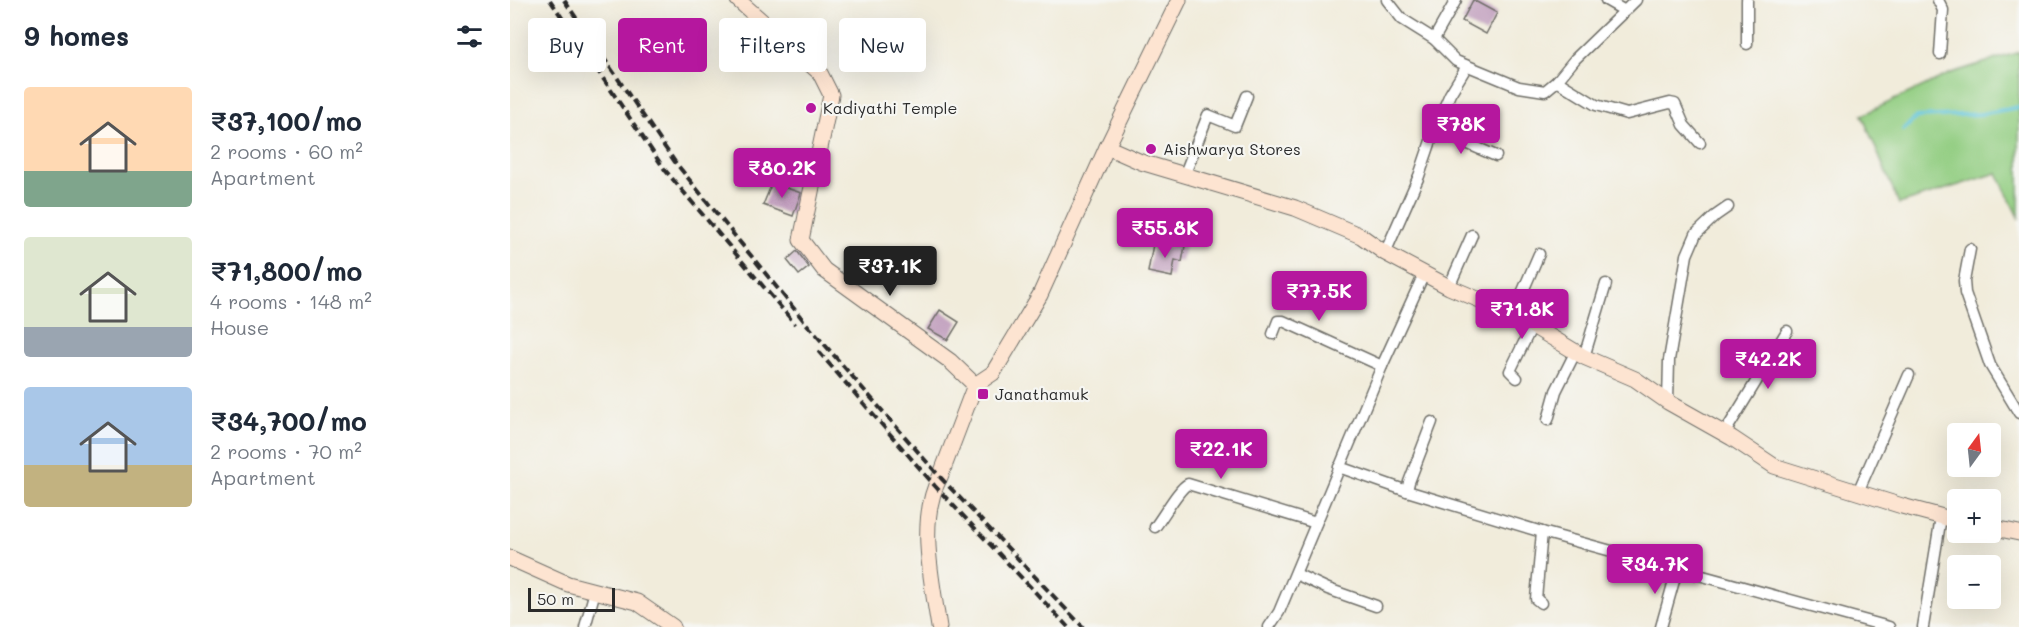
<!DOCTYPE html>
<meta charset="utf-8">
<style>
body{margin:0;font-family:Mali,sans-serif;background:#f2f2f3;color:#1f2937;height:100vh;display:flex;flex-direction:column;font-size:22px;white-space:nowrap}
*{box-sizing:border-box;margin:0}
p{font-size:20px;color:#747a83}
.icon{flex:none;width:33px;height:33px;fill:none;stroke:currentColor;stroke-width:2;stroke-linecap:round;stroke-linejoin:round}
.map{position:relative;flex:1;overflow:hidden}
.drawer{display:flex;flex-direction:column;background:#fff;width:510px}
.drawer>*{flex:none}
.guide{position:absolute;left:18px;top:18px;width:570px;height:54px;display:flex;gap:12px}
.needle{width:39px;rotate:15deg}
.fabs{position:absolute;left:1437px;top:423px;display:grid;gap:12px}
.fabs a{display:grid;place-items:center;width:54px;height:54px;border-radius:6px;background:#fff;box-shadow:0 6px 24px #0002;font-size:30px}
.scale{position:absolute;left:18px;bottom:15px;width:87px;box-sizing:border-box;padding-left:6px;border:3px solid #2b2b2b;border-top:0;font-size:16px;line-height:21px;white-space:nowrap;color:#2b2b2b;-webkit-text-stroke:4px #f6f6f2;paint-order:stroke}
.price{position:absolute;translate:-50% -51px;padding:0 14px;border-radius:6px;background:#b5179e;color:#fff;font-size:20px;line-height:39px;filter:drop-shadow(0 2px 3px #0008)}
.price::after{content:'';position:absolute;left:50%;top:36px;width:18px;height:14px;margin-left:-9px;background:inherit;clip-path:polygon(0 0,100% 0,50% 100%)}
.price.selected{background:#222;color:#fff}
ul{padding:0;list-style:none}
li{display:flex;align-items:center;gap:18px;height:150px;padding:0 24px}
li span{display:grid;place-items:center;flex:none;width:168px;height:120px;border-radius:6px;color:#555}
li>.icon{margin-inline-start:auto}
span .icon{width:72px;height:72px;fill:#fffc;stroke-width:1}
li b{font-size:26px}
h2{display:flex;justify-content:space-between;align-items:center;height:72px;padding:0 24px;font-size:26px}
.chip{padding:0 21px;border-radius:6px;background:#fff;box-shadow:0 6px 24px #0002;font-size:21px;line-height:54px}
.chip.selected{background:#b5179e;color:#fff}
main{display:flex;flex:1;min-height:0}
.map>svg:first-child{display:block}
.grass{fill:#93ce82;stroke:#5f7c56;stroke-width:1.5}
.lines{fill:none;stroke-linecap:round;stroke-linejoin:round}
.stream{stroke:#5dc4da;stroke-width:4}
.building{fill:#bd99ba}
.street-casing{stroke:#706f69;stroke-width:13}
.secondary-casing{stroke:#706f69;stroke-width:17}
.street{stroke:#fff;stroke-width:10}
.secondary{stroke:#fde4d1;stroke-width:15}
.rail{stroke:#2b2b2b;stroke-width:4;stroke-dasharray:9 4.5;stroke-linecap:butt}
.poi-dot{fill:#b5179e;stroke:#f6f6f2;stroke-width:2}
.labels{text-anchor:middle;stroke-width:4.5;stroke-linejoin:round;paint-order:stroke}
.poi-label{font-size:16px;fill:#2b2b2b;stroke:#f6f6f2;text-anchor:start}
</style>
<main>
<section class="drawer">
<h2>9 homes<svg class="icon" aria-label="filters" viewBox="0 0 24 24"><path d="M4 7h16M4 17h16"/><circle cx="9" cy="7" r="2"/><circle cx="15" cy="17" r="2"/></svg></h2>
<ul>
<li><span style="background:linear-gradient(#ffd9b3 70%,#7fa58c 0)"><svg class="icon" aria-label="home" viewBox="0 0 24 24"><path d="M3 11l9-7 9 7M6 9v11h12V9"/></svg></span><div><b>₹37,100/mo</b><p>2 rooms · 60 m²</p><p>Apartment</p></div></li>
<li><span style="background:linear-gradient(#dfe7d0 75%,#9aa5b1 0)"><svg class="icon" aria-label="home" viewBox="0 0 24 24"><path d="M3 11l9-7 9 7M6 9v11h12V9"/></svg></span><div><b>₹71,800/mo</b><p>4 rooms · 148 m²</p><p>House</p></div></li>
<li><span style="background:linear-gradient(#a9c7e8 65%,#c2b280 0)"><svg class="icon" aria-label="home" viewBox="0 0 24 24"><path d="M3 11l9-7 9 7M6 9v11h12V9"/></svg></span><div><b>₹34,700/mo</b><p>2 rooms · 70 m²</p><p>Apartment</p></div></li>
</ul>
</section>
<div class="map">
<svg width="1509" height="627" viewBox="0 0 1509 627">
<rect width="100%" height="100%" fill="#f6f6f2"/>
<filter id="ink" filterUnits="userSpaceOnUse"><feTurbulence type="fractalNoise" baseFrequency=".0167" numOctaves="2"/><feDisplacementMap in="SourceGraphic" scale="12" xChannelSelector="R" yChannelSelector="G"/><feConvolveMatrix kernelMatrix="1 2 1 2 8 2 1 2 1" color-interpolation-filters="sRGB"/></filter>
<filter id="wash" filterUnits="userSpaceOnUse"><feTurbulence type="fractalNoise" baseFrequency=".008" numOctaves="4" result="noise"/><feDisplacementMap in="SourceGraphic" scale="24" xChannelSelector="R" yChannelSelector="G"/><feGaussianBlur stdDeviation="1.35" result="paint"/><feColorMatrix in="noise" values="0 0 0 0 0 0 0 0 0 0 0 0 0 0 0 0 0 1.4 0 .05"/><feComposite in="paint" operator="in"/></filter>
<g filter="url(#wash)">
<rect width="100%" height="100%" fill="#f1ecdb"/>
<!-- grass -->
<polygon class="grass" points="1509,52 1509,219 1487,173 1389,204 1352,115 1441,73"/>
<g class="lines">
<!-- stream -->
<polyline class="stream" points="1393,130 1407,117 1471,114 1509,107"/>
</g>
<g id="blocks">
<!-- building -->
<g class="building">
<polygon points="963,0 987,13 976,34 952,21"/>
<polygon points="262,183 291,193 283,216 253,205"/>
<polygon points="660,243 675,246 672,262 665,260 662,277 638,272 643,244 660,247"/>
<polygon points="287,251 299,267 289,275 277,260"/>
<polygon points="430,310 449,322 438,340 418,329"/>
</g>
</g>
</g>
<g filter="url(#ink)">
<use href="#blocks" fill-opacity="0" stroke="#706f69" stroke-width="1.5"/>
<g class="lines">
<!-- street casing -->
<g class="street-casing">
<g id="street">
<polyline points="877,0 892,19 924,39 946,61 1009,87 1035,91 1047,81 1086,105 1117,114 1160,103 1165,104 1174,125 1190,143"/>
<polyline points="1096,0 1115,11"/>
<polyline points="1428,0 1433,10 1430,54"/>
<polyline points="924,39 946,0"/>
<polyline points="1237,44 1237,0"/>
<polyline points="1047,81 1065,59 1126,0"/>
<polyline points="924,133 947,139 986,156"/>
<polyline points="674,176 698,115 725,126 737,96"/>
<polyline points="1460,249 1454,281 1455,293 1480,365 1509,413"/>
<polyline points="875,253 909,176 926,126 940,94 957,66"/>
<polyline points="939,287 962,235"/>
<polyline points="1003,314 1029,254"/>
<polyline points="763,334 768,321 773,321 872,366"/>
<polyline points="1074,357 1096,284"/>
<polyline points="1007,378 1000,371 1022,326"/>
<polyline points="1158,402 1159,360 1177,255 1186,234 1205,216 1218,207"/>
<polyline points="1038,420 1046,391 1066,351"/>
<polyline points="1214,434 1277,331"/>
<polyline points="829,467 897,491 1032,532 1379,627"/>
<polyline points="897,491 899,482 922,422"/>
<polyline points="1348,492 1399,375"/>
<path d="M 645,527 C 653,517 669,488 678,484 L 806,523"/>
<polyline points="786,574 818,589 866,606"/>
<polyline points="1031,603 1026,599 1032,532"/>
<polyline points="75,627 85,591"/>
<polyline points="759,627 769,612 872,366 914,274"/>
<polyline points="1151,627 1167,570"/>
<polyline points="1413,627 1431,517"/>
</g>
</g>
<!-- secondary casing -->
<g class="secondary-casing">
<g id="secondary">
<path d="M 228,0 L 310,73 L 321,95 L 291,240 L 314,270 L 440,361 L 465,385 L 430,477 C 407,519 422,581 429,627"/>
<polyline points="597,147 631,162 785,208 851,236 875,253 939,287 1003,314 1074,357 1125,379 1158,402 1222,438 1264,466 1392,506 1448,521"/>
<polyline points="465,385 483,373 530,295 597,147 669,0"/>
<polyline points="1480,527 1509,533"/>
<polyline points="0,558 58,584 127,602 163,627"/>
</g>
</g>
<!-- street -->
<use href="#street" class="street"/>
<!-- secondary -->
<use href="#secondary" class="secondary"/>
<!-- rail -->
<g class="rail">
<polyline points="40,0 155,170 285,324"/>
<polyline points="54,0 165,162 294,321 430,477 573,627"/>
<polyline points="308,351 425,486 558,627"/>
</g>
</g>
</g>
<!-- markers -->
<g class="poi-dot">
<circle cx="301" cy="108" r="6"/>
<circle cx="641" cy="149" r="6"/>
<rect x="467" y="388" width="12" height="12" rx="3"/>
</g>
<g class="labels">
<!-- poi labels -->
<g class="poi-label">
<text x="313" y="114">Kadiyathi Temple</text>
<text x="653" y="155">Aishwarya Stores</text>
<text x="485" y="400">Janathamuk</text>
</g>
</g>
</svg>
<div class="fabs">
<a><svg class="needle" viewBox="-14 -14 28 28"><path d="M0-13l5 13h-10z" fill="#e53935"/><path d="M0 13l5-13h-10z" fill="#747a83"/></svg></a>
<a>+</a>
<a>−</a>
</div>
<div class="scale">50 m</div>
<b class="price" style="left:951px;top:155px">₹78K</b>
<b class="price" style="left:272px;top:199px">₹80.2K</b>
<b class="price" style="left:655px;top:259px">₹55.8K</b>
<b class="price selected" style="left:380px;top:297px">₹37.1K</b>
<b class="price" style="left:809px;top:322px">₹77.5K</b>
<b class="price" style="left:1012px;top:340px">₹71.8K</b>
<b class="price" style="left:1258px;top:390px">₹42.2K</b>
<b class="price" style="left:711px;top:480px">₹22.1K</b>
<b class="price" style="left:1145px;top:595px">₹34.7K</b>
<div class="guide">
<a class="chip">Buy</a>
<a class="chip selected">Rent</a>
<a class="chip">Filters</a>
<a class="chip">New</a>
</div>
</div>
</main>
